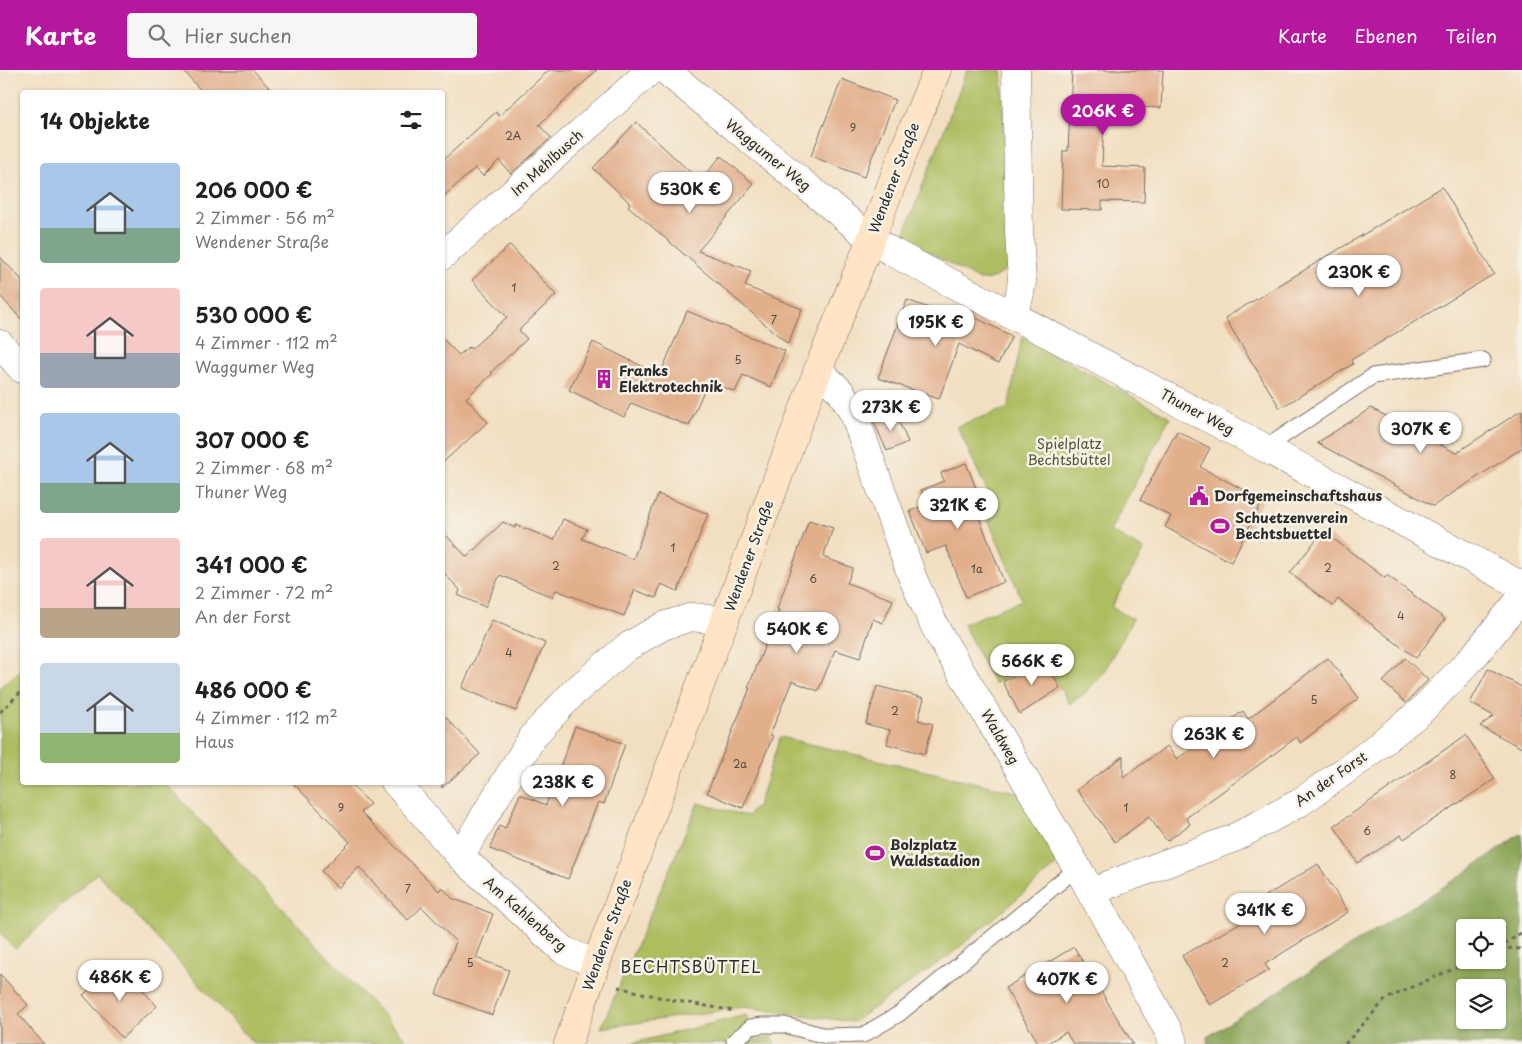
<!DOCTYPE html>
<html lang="de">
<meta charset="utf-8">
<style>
body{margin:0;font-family:"Playpen Sans",sans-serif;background:#f6f6f6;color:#222;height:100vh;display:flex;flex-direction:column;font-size:19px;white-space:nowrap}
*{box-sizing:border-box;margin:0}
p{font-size:16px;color:#767676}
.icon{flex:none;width:28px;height:28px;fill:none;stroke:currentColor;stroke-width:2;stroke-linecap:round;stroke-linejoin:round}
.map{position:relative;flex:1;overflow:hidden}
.details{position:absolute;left:20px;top:20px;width:425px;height:695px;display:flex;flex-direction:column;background:#fff;border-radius:5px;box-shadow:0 1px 4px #0004}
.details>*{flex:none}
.controls{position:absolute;left:1456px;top:849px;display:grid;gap:10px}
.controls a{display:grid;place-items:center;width:50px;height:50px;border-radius:5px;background:#fff;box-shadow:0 1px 4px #0004;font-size:25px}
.price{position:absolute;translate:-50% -42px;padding:0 11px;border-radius:18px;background:#fff;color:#222;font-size:16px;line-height:32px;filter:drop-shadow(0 1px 2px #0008)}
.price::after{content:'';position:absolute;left:50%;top:30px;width:15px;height:11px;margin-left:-8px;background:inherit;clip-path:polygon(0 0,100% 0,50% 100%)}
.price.active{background:#b5179e;color:#fff}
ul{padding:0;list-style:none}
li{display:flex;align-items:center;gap:15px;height:125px;padding:0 20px}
li span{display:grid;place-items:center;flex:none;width:140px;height:100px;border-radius:5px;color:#555}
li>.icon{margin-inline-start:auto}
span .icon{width:60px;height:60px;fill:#fffc;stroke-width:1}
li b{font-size:21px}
h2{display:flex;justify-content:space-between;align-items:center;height:60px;padding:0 20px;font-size:21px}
header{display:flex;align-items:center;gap:30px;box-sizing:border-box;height:70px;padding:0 25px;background:#b5179e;color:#fff}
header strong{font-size:24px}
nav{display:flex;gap:28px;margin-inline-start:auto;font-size:18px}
.search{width:350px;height:45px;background:#f6f6f6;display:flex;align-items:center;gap:12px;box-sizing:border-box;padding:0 18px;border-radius:5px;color:#767676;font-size:19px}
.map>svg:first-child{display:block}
.green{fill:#adbd60;stroke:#6c7446}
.forest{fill:#8aa456;stroke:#5a6840;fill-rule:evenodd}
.building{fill:#e2af8b}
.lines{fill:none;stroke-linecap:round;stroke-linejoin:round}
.service-casing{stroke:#716a60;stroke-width:17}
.minor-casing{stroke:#716a60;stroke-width:29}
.secondary-casing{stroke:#716a60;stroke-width:29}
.path{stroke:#716a60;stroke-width:3;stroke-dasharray:4 4;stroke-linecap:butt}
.service{stroke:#fff;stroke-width:15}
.minor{stroke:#fff;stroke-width:28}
.secondary{stroke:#ffe4c6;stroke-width:28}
.labels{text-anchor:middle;stroke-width:5;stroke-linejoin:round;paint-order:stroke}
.number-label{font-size:11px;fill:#594c43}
.street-label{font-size:14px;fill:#2b2b2b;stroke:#f7f3e8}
.poi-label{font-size:14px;font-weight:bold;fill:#2b2b2b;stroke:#f7f3e8;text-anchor:start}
.park-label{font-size:14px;fill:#52573b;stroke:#f7f3e8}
.quarter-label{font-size:16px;letter-spacing:1px;fill:#2b2b2b;stroke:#f7f3e8}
</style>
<header>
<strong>Karte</strong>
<div class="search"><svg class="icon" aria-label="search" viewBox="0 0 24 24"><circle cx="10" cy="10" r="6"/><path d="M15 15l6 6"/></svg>Hier suchen</div>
<nav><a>Karte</a><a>Ebenen</a><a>Teilen</a></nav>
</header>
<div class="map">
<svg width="1522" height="974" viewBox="0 0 1522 974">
<rect width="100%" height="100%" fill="#f7f3e8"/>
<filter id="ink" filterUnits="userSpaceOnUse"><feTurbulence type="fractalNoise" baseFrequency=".02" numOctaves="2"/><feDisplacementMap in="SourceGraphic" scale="10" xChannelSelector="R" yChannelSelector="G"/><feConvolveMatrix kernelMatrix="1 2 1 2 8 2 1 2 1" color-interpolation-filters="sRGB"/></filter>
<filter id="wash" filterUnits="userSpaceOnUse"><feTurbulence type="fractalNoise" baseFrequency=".0096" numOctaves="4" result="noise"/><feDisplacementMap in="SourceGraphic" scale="20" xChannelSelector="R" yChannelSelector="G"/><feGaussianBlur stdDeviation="1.12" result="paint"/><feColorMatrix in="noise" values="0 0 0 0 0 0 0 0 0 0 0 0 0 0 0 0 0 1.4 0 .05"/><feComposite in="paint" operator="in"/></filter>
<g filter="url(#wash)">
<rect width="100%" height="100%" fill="#f2dfc1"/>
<!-- green -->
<g class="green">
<path d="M 967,0 L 1002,0 L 1008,197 C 999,206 992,210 979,210 L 907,170 L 904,164 Z"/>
<polygon points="1022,267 1170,347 1110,461 1144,480 1111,537 1133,549 1102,605 1084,624 1069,634 1044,588 994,614 963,554 1022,530 983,437 989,425 957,356 1008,338"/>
<polygon points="22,599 22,712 165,713 410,974 254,974 97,803 15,879 0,863 0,617"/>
<polygon points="780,667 1020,723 1059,793 950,885 853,952 745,937 601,958 698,733 747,746 758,735"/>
<polygon points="746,945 756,971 773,966 775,974 629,974"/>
</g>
<!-- forest -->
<path class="forest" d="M 1522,763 L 1522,974 L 1208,974 L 1207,967 L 1459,807 ZM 1465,858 L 1498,858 L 1498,890 L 1465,890 ZM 1465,918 L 1498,918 L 1498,950 L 1465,950 Z"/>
<g id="blocks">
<!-- building -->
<g class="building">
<polygon points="183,0 253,0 273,22 202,22"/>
<polygon points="549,0 597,0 539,55 551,68 511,104 499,90 483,106 475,98 442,128 442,91 496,42 499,46"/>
<polygon points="1072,0 1163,0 1161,38 1110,36 1110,45 1104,45 1102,96 1145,98 1144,132 1102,131 1102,140 1061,139 1063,81 1068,81"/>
<polygon points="842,9 895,30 864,107 811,86"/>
<polygon points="636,52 700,111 721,86 754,114 698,181 751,201 745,216 802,239 788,274 628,136 630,133 593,98"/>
<polygon points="1442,117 1494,204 1351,290 1353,294 1280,338 1225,248"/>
<polygon points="510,175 556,225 519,260 527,269 491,302 493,303 466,328 488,352 442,393 442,268 459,285 469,277 471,279 507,247 472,210"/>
<polygon points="0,187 22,210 22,250 0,226"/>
<polygon points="907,230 962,250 966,243 1012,266 998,294 959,274 939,329 878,308"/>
<polygon points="687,241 785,281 771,317 743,305 735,322 708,311 689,356 631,333 624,347 569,320 593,272 660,305"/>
<polygon points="1371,338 1456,383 1522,340 1522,378 1433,436 1317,373"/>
<polygon points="895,343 908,372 887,381 874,352"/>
<polygon points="1177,361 1210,378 1200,397 1263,430 1231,492 1165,457 1171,446 1140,430"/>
<polygon points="966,393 983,436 976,439 1004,512 966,527 946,476 926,483 910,441 927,434 921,420 944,411 941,403"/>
<polygon points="658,424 708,444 678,521 661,514 656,528 635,520 624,546 556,520 552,527 500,505 485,537 458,525 460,520 442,501 442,461 467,487 503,452 515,458 516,455 554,470 563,449 587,459 582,469 633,489"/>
<polygon points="809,450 833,458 823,487 853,498 847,513 893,530 883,553 873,549 860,588 835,580 818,621 792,611 770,665 773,666 743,738 707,723 750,618 748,618 779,540 777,539"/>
<polygon points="1323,461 1385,508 1387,505 1445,549 1416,588 1338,529 1333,536 1290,503"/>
<polygon points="492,550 545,573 516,641 462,618"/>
<polygon points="1044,588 1060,618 1020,644 1003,612"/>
<polygon points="1328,588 1359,628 1300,673 1297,667 1186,748 1190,754 1167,771 1149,747 1115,772 1077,720 1123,686 1123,708 1167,676 1177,689 1243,641 1248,649"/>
<polygon points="1405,588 1428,610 1406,633 1383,612"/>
<polygon points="1488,599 1522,617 1522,678 1480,656 1494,646 1470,633"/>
<polygon points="877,616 924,628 918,650 933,654 925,684 887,674 890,660 866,654"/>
<polygon points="442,643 480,684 442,718"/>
<polygon points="575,656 625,674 604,734 598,732 568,809 490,779 499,756 505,759 520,724 546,735"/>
<polygon points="1466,665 1495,709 1404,769 1401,765 1358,793 1334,756"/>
<polygon points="292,712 349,712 370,734 361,742 439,821 442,817 452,828 493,844 476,888 509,900 492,945 436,924 456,872 422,837 408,850 359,797 338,818 321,801 350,772"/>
<polygon points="1318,794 1348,842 1265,894 1269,900 1210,935 1182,886 1266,838 1261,829"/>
<polygon points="1074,877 1133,974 1073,974 1066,962 1046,974 1039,974 1005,918"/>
<polygon points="116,896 134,917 137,914 157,936 122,968 83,925"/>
<polygon points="0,904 28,935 18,944 44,974 0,974"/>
</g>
</g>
</g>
<g filter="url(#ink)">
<use href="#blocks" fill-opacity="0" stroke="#716a60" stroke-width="1"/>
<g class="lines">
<!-- service casing -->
<g class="service-casing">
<g id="service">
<polyline points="1265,378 1373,306 1483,290"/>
<polyline points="734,971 751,957 763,955 784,955 826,966 863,965 899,944 1077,798"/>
</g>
</g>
<!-- minor casing -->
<g class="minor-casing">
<g id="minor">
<polyline points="665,0 854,155 871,169 894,183 1265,378 1522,516"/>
<polyline points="442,186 651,0"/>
<polyline points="1010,245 1019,228 1022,211 1019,162 1016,0"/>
<polyline points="0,274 22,299"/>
<polyline points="818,300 841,322 854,344 913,509 937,561 1081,804 1169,962 1174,974"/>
<polyline points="395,712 460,786 563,880 596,894"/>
<polyline points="460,786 534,665 573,623 601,599 627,577 663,556 692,547 725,551"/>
<polyline points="1092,825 1108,815 1234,768 1299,733 1360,690 1420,642 1473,587 1522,527"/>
</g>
</g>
<!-- secondary casing -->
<g class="secondary-casing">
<polyline id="secondary" points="568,974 596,894 818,300 871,169 907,73 937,0"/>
</g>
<!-- path -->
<g class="path">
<polyline points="0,642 22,621"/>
<polyline points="1500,878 1522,879"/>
<polyline points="1498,879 1522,862"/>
<polyline points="618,917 671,930 735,941"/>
<polyline points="1345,974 1386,929 1473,890"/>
</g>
<!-- service -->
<use href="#service" class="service"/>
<!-- minor -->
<use href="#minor" class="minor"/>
<!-- secondary -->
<use href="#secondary" class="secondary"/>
</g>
</g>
<!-- icons -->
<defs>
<g id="building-bare" transform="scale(1.5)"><path d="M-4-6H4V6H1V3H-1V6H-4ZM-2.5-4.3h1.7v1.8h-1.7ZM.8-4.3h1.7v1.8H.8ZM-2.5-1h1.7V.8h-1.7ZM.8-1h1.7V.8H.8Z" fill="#b5179e" stroke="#f7f3e8" stroke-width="2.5" paint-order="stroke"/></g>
<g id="civic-bare" transform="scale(1.5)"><path d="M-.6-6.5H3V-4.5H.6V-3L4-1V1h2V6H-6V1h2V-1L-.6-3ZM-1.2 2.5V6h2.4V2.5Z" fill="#b5179e" stroke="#f7f3e8" stroke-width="2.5" paint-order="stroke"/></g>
<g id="stadium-bare" transform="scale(1.5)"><path d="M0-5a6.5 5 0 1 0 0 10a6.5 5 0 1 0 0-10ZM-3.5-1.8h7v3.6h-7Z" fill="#b5179e" stroke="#f7f3e8" stroke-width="2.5" paint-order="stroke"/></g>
</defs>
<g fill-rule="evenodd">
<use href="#building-bare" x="604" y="309"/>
<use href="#civic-bare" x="1199" y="426"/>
<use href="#stadium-bare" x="1220" y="456"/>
<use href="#stadium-bare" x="875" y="783"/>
</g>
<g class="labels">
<!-- number labels -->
<g class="number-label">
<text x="853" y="62">9</text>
<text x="513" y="70">2A</text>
<text x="1103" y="118">10</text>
<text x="514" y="222">1</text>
<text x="774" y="254">7</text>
<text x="738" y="294">5</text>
<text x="673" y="482">1</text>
<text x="556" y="500">2</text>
<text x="1328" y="502">2</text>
<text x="977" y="503">1a</text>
<text x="813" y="513">6</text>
<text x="1401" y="550">4</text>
<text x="509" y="587">4</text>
<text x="1314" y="634">5</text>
<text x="895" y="645">2</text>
<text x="740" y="698">2a</text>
<text x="1453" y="709">8</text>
<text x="341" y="742">9</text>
<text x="1126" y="742">1</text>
<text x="1367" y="765">6</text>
<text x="408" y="823">7</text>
<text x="470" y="897">5</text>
<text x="1225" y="897">2</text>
</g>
<!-- street labels -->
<g class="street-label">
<text transform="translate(768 85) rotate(39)" y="5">Waggumer Weg</text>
<text transform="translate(547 93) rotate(-42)" y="5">Im Mehlbusch</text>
<text transform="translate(894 108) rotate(-69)" y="5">Wendener Straße</text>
<text transform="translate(1197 342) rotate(28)" y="5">Thuner Weg</text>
<text transform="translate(749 486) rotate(-70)" y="5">Wendener Straße</text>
<text transform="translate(1000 667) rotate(60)" y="5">Waldweg</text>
<text transform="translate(1331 709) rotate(-35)" y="5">An der Forst</text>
<text transform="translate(525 844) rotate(41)" y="5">Am Kahlenberg</text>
<text transform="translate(607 865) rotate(-70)" y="5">Wendener Straße</text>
</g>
<!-- poi labels -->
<g class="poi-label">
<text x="619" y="306">Franks<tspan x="619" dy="16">Elektrotechnik</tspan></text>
<text x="1214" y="431">Dorfgemeinschaftshaus</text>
<text x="1235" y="453">Schuetzenverein<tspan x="1235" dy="16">Bechtsbuettel</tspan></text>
<text x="890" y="780">Bolzplatz<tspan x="890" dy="16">Waldstadion</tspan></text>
</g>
<!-- park labels -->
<g class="park-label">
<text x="1069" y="379">Spielplatz<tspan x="1069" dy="16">Bechtsbüttel</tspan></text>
</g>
<!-- quarter labels -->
<g class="quarter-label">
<text x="691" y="903">BECHTSBÜTTEL</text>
</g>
</g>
</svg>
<div class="controls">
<a><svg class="icon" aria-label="locate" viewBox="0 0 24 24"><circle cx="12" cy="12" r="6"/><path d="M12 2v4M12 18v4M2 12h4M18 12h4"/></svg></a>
<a><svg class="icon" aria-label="layers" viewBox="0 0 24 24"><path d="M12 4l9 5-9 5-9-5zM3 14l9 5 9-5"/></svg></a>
</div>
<b class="price active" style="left:1103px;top:66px">206K €</b>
<b class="price" style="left:690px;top:144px">530K €</b>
<b class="price" style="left:1359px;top:227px">230K €</b>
<b class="price" style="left:936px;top:277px">195K €</b>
<b class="price" style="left:891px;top:362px">273K €</b>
<b class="price" style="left:1421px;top:384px">307K €</b>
<b class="price" style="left:958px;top:460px">321K €</b>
<b class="price" style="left:797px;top:584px">540K €</b>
<b class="price" style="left:1032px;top:616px">566K €</b>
<b class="price" style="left:1214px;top:689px">263K €</b>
<b class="price" style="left:563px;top:737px">238K €</b>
<b class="price" style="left:1265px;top:865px">341K €</b>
<b class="price" style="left:120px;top:932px">486K €</b>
<b class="price" style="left:1067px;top:934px">407K €</b>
<section class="details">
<h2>14 Objekte<svg class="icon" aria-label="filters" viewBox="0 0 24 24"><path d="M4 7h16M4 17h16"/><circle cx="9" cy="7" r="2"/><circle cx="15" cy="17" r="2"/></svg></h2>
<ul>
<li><span style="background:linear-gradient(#a9c7e8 65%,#7fa58c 0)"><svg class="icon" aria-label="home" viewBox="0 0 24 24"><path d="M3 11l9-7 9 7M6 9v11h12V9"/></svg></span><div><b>206 000 €</b><p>2 Zimmer · 56 m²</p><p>Wendener Straße</p></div></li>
<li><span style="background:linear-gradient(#f6c9c9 65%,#9aa5b1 0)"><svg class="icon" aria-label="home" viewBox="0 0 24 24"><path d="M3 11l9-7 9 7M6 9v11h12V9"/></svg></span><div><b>530 000 €</b><p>4 Zimmer · 112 m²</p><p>Waggumer Weg</p></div></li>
<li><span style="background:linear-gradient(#a9c7e8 70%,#7fa58c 0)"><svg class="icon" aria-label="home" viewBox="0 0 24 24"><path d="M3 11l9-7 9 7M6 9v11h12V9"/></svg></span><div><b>307 000 €</b><p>2 Zimmer · 68 m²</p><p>Thuner Weg</p></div></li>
<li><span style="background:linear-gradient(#f6c9c9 70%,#b9a48a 0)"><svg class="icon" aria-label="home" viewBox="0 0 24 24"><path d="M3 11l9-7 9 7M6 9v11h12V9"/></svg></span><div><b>341 000 €</b><p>2 Zimmer · 72 m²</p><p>An der Forst</p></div></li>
<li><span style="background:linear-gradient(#c9d6e8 70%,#8fb573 0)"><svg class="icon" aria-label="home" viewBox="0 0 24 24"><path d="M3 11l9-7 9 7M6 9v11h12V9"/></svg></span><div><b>486 000 €</b><p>4 Zimmer · 112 m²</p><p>Haus</p></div></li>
</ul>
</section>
</div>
